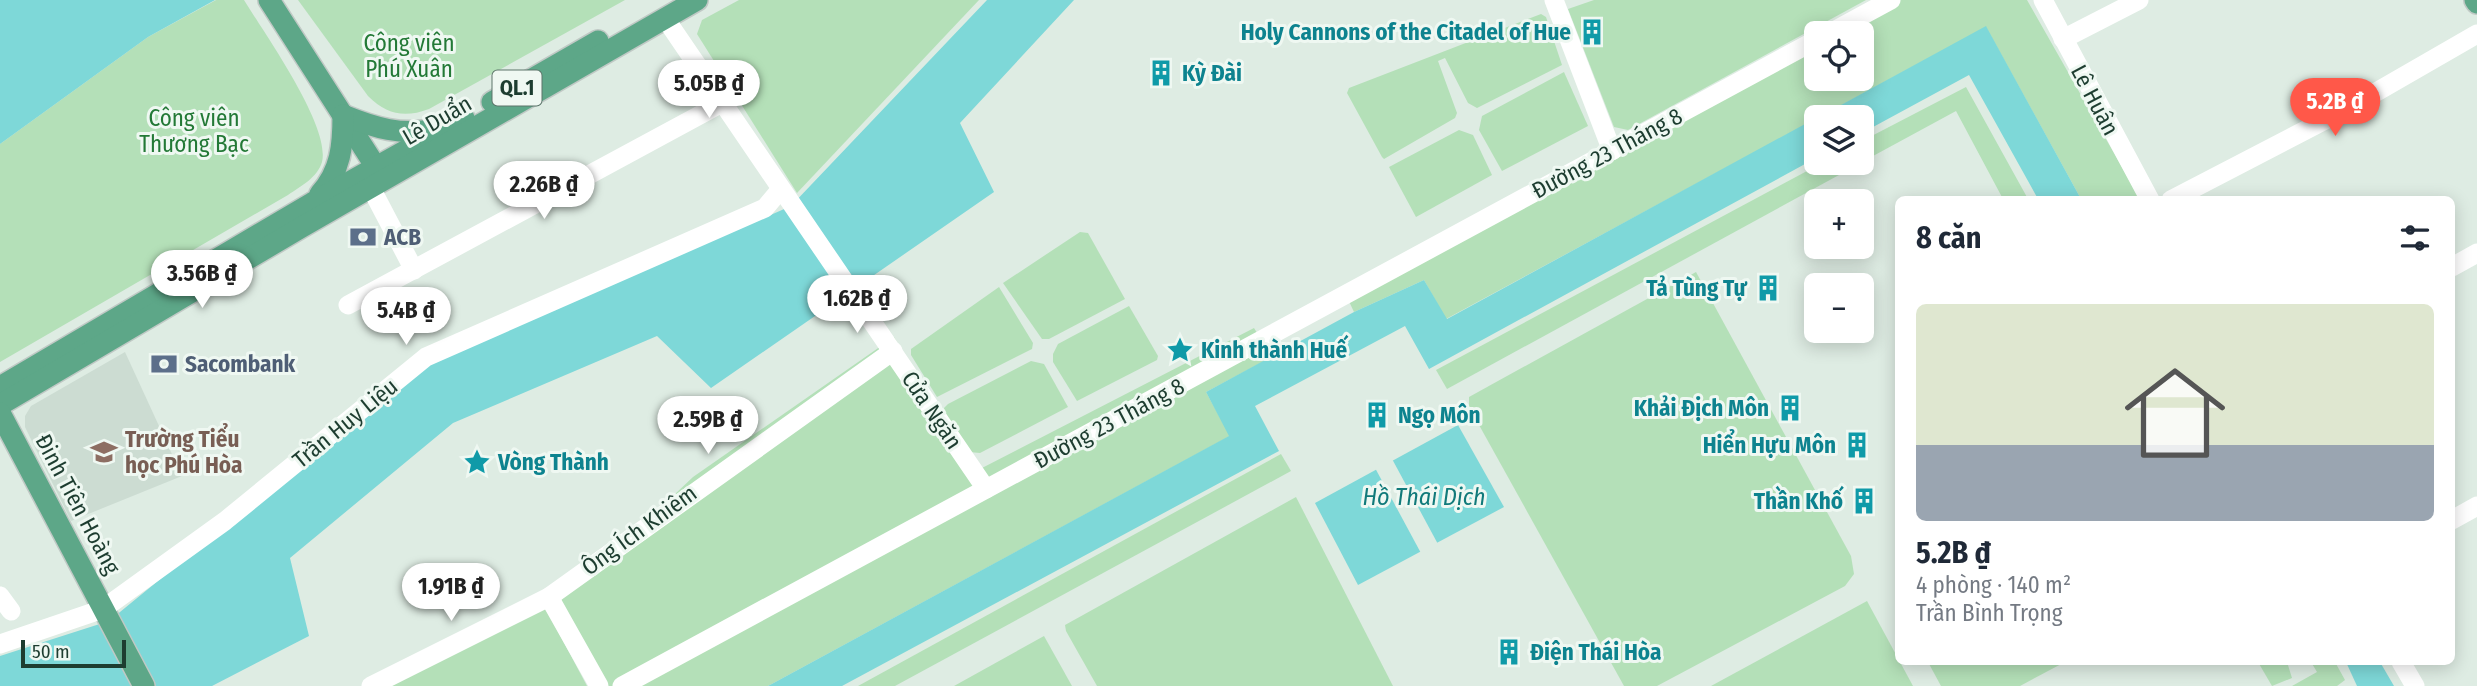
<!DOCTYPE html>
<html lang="vi">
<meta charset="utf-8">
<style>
body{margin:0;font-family:"Fira Sans Condensed",sans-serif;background:#f2f2f3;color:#1f2937;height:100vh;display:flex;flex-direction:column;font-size:26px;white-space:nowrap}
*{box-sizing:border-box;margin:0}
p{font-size:23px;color:#747a83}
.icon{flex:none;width:38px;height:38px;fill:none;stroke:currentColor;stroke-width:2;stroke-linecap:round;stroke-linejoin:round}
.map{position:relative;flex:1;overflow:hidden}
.panel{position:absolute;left:1895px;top:196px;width:560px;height:469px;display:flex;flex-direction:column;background:#fff;border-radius:10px;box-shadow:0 4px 18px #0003}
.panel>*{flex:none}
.fabs{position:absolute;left:1804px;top:21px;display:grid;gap:14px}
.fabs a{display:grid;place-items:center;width:70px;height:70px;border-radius:10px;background:#fff;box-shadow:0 4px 18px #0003;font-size:35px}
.scale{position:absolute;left:21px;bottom:18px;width:105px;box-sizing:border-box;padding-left:7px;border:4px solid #1d3d30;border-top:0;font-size:19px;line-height:24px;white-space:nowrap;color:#1d3d30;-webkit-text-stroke:5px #eff8f2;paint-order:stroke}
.price{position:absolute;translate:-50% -60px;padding:0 16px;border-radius:24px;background:#fff;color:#222;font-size:23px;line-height:46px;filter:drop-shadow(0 2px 4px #0008)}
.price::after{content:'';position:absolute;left:50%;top:42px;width:21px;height:16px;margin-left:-10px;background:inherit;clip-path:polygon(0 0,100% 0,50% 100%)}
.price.active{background:#ff5849;color:#fff}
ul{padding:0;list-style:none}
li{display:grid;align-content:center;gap:14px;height:371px;padding:0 21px}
li span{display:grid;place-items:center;height:217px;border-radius:10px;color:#555}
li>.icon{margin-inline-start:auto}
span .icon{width:126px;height:126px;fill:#fffc;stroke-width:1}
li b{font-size:30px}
h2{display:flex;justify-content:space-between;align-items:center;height:84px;padding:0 21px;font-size:30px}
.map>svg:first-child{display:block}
.built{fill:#ccdcd2}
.green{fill:#b4e0b8}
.water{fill:#7ed8d8}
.pier{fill:#deece3}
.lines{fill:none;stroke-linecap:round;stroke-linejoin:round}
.major-casing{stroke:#c0c9c5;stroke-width:24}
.minor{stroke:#fff;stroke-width:19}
.major{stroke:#5da788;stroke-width:21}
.labels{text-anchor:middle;stroke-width:6;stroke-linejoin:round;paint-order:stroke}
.shield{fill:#eff8f2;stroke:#5c756a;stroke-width:2}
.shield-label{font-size:21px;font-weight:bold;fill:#1d3d30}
.culture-label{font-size:23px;font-weight:bold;fill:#0d838f;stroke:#eff8f2;text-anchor:end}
.park-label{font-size:23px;fill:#237936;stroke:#eff8f2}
.street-label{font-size:23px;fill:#1d3d30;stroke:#eff8f2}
.service-label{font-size:23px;font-weight:bold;fill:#4e5e75;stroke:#eff8f2;text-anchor:start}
.education-label{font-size:23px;font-weight:bold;fill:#785e54;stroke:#eff8f2;text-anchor:start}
.water-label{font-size:24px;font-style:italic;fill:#117a7a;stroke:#eff8f2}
</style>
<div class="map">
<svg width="2477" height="686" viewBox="0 0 2477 686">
<rect width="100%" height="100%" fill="#deece3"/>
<!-- built -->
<polygon class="built" points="125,352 182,476 71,521 25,427 25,416 31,406"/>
<!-- green -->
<g class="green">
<path d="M 216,0 L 244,0 C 264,33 331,126 322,162 C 317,178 301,186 288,195 L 0,362 L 0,144 L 148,37 Z"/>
<path d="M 298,0 L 625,0 L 429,109 C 405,118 387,115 368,96 Z"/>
<polygon points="739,0 979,0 797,193 697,34 702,20"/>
<polygon points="1594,0 1866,0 1628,130 1614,127 1568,9"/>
<polygon points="1891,0 2027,0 2140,199 2081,199 1986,27 1446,319 1424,280 1354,312 1346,295 1816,40 1816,79 1862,79 1862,33 1830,33"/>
<polygon points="1541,14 1546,17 1562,65 1477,108 1468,103 1445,58 1438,61 1457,113 1455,118 1384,159 1382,157 1347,93 1349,88"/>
<polygon points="1564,72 1588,126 1502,171 1479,130 1482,116"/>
<polygon points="1966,87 2028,199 2003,199 1956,111 1862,162 1862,141"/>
<polygon points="1459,130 1473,135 1492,175 1416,217 1389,167"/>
<polygon points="1822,163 1861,163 1447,389 1436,370"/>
<polygon points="1080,232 1088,233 1125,299 1049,339 1042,339 1003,283"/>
<polygon points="1696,272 1851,556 1854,574 1845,586 1657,686 1624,686 1469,407 1469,397"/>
<polygon points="999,287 1033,343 1032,349 937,397 911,355 911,349"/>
<polygon points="1129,306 1158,356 1157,360 1077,401 1053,362 1053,354 1058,344"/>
<polygon points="1254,328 1272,357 1206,392 1230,436 768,686 607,686 559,596 686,501 674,495 693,477 894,337 936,406 982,468"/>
<polygon points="1031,361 1044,364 1068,407 980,453 969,452 941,411 948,404"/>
<polygon points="1281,454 1291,471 895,686 858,686"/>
<polygon points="1296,497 1393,686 1097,686 1066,631 1065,625"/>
<polygon points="1867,601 1913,686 1711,686"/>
<polygon points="544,605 587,686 391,686"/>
<polygon points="1044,636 1072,686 954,686"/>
<polygon points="1928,662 2065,662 2020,686 1941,686"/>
<polygon points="2258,662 2287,662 2292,678 2272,686"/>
<polygon points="2311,662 2335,662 2345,680 2337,686 2292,686 2317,672"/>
</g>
<!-- water -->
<g class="water">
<polygon points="0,0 215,0 148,37 0,144"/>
<polygon points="987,0 1074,0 960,123 994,192 711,388 657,336 453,423 290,558 309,636 212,686 0,686 0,656 109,621 417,369 791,206"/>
<polygon points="1986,26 2081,199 2038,199 1969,75 1862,133 1862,117 1819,117"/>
<polygon points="1816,118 1816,158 1429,369 1405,326 1255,406 1279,451 842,686 768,686 1229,436 1206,392 1354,312 1424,280 1447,319"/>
<polygon points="1458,425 1504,507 1358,585 1315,503"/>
<polygon points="2346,662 2380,662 2394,686 2357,686"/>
</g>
<!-- pier -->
<polygon class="pier" points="1391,457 1439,546 1422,555 1374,466"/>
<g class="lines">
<!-- major casing -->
<g class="major-casing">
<g id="major">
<polyline points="269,0 383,178"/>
<polyline points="2475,0 2477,3"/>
<polyline points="492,102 598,41"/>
<path d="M 343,115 C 375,128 401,136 436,129"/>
<path d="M 320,194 C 341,170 343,146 343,115"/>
<polyline points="0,387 312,203 464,118"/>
<polyline points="0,405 302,227 697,0"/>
<polyline points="0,413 144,686"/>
</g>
</g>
<!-- minor -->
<g class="minor">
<polyline points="1554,0 1612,151"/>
<polyline points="2043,0 2150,200"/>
<polyline points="665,18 986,489"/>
<polyline points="1830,33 1891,0"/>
<polyline points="2063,39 2139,0"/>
<polyline points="371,188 414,270"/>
<polyline points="2171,200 2352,106 2477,34"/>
<polyline points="2452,267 2477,253"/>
<polyline points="348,305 722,103"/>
<polyline points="2452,520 2477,506"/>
<polyline points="0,596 11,611"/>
<polyline points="549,597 599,686"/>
<polyline points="0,644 103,609 225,521 426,357 765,208 780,190"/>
<polyline points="2401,662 2415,686"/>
<polyline points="371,686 549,597 893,351"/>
<polyline points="622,686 1816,40"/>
</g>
<!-- major -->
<use href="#major" class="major"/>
</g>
<!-- icons -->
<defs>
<g id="building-bare" transform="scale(2.1)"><path d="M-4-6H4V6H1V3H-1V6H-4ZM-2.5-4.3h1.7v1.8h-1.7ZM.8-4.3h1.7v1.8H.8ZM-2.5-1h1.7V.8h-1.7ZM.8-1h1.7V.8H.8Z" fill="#0f9aa8" stroke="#eff8f2" stroke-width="2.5" paint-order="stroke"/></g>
<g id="bank-bare" transform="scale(2.1)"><path d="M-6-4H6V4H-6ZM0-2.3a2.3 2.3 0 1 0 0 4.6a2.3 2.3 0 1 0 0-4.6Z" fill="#5c6f8a" stroke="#eff8f2" stroke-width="2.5" paint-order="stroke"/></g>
<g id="sight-bare" transform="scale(2.1)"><path d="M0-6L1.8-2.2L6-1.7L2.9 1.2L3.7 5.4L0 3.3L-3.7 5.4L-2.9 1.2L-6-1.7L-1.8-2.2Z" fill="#0f9aa8" stroke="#eff8f2" stroke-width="2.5" paint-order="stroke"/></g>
<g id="school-bare" transform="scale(2.1)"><path d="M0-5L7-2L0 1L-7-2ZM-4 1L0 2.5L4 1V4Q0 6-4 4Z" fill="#8d6e63" stroke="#eff8f2" stroke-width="2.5" paint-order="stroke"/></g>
</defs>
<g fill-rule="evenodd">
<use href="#building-bare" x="1592" y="32"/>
<use href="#building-bare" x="1161" y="73"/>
<use href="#bank-bare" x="363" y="237"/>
<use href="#building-bare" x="1768" y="288"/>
<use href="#sight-bare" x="1180" y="350"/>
<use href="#bank-bare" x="164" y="364"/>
<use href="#building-bare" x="1790" y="408"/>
<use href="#building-bare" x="1377" y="415"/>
<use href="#building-bare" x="1857" y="445"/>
<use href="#school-bare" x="104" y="452"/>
<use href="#sight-bare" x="477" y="462"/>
<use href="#building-bare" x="1864" y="501"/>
<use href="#building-bare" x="1509" y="652"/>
</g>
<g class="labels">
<!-- shield labels -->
<rect class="shield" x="492.5" y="70.5" width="49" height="35" rx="5"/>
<g class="shield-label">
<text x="517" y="95">QL.1</text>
</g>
<!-- culture labels -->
<g class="culture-label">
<text x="1571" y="40">Holy Cannons of the Citadel of Hue</text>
<text x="1182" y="81" text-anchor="start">Kỳ Đài</text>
<text x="1747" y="296">Tả Tùng Tự</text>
<text x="1201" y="358" text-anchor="start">Kinh thành Huế</text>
<text x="1769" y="416">Khải Địch Môn</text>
<text x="1398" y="423" text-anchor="start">Ngọ Môn</text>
<text x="1836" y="453">Hiển Hựu Môn</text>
<text x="498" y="470" text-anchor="start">Vòng Thành</text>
<text x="1843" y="509">Thần Khố</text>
<text x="1530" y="660" text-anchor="start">Điện Thái Hòa</text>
</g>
<!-- park labels -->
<g class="park-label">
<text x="409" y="51">Công viên<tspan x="409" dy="26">Phú Xuân</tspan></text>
<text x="194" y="126">Công viên<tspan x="194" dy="26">Thương Bạc</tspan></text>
</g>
<!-- street labels -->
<g class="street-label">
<text transform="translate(2095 100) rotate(62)" y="8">Lê Huân</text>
<text transform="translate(437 120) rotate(-30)" y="8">Lê Duẩn</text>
<text transform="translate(1607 153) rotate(-28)" y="8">Đường 23 Tháng 8</text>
<text transform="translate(932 410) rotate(56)" y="8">Cửa Ngăn</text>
<text transform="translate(345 423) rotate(-39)" y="8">Trần Huy Liệu</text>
<text transform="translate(1109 423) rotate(-28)" y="8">Đường 23 Tháng 8</text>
<text transform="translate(78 504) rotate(62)" y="8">Đinh Tiên Hoàng</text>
<text transform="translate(639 530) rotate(-36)" y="8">Ông Ích Khiêm</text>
</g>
<!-- service labels -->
<g class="service-label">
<text x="384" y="245">ACB</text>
<text x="185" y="372">Sacombank</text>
</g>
<!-- education labels -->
<g class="education-label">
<text x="125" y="447">Trường Tiểu<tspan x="125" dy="26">học Phú Hòa</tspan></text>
</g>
<!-- water labels -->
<g class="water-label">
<text x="1424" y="505">Hồ Thái Dịch</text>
</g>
</g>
</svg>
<div class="fabs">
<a><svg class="icon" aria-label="locate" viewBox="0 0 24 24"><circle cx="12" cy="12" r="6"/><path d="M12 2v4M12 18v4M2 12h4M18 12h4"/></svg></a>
<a><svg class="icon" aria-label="layers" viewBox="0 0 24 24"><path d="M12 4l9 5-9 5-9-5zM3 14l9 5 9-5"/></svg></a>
<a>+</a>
<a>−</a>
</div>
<div class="scale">50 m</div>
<b class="price" style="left:709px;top:120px">5.05B ₫</b>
<b class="price active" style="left:2335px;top:138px">5.2B ₫</b>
<b class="price" style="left:544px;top:221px">2.26B ₫</b>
<b class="price" style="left:202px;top:310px">3.56B ₫</b>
<b class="price" style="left:857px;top:335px">1.62B ₫</b>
<b class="price" style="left:406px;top:347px">5.4B ₫</b>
<b class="price" style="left:708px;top:456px">2.59B ₫</b>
<b class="price" style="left:451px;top:623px">1.91B ₫</b>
<section class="panel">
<h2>8 căn<svg class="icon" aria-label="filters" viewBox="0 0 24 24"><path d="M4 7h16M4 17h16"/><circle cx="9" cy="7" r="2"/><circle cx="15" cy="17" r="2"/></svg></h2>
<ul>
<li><span style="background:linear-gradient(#dfe7d0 65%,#9aa5b1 0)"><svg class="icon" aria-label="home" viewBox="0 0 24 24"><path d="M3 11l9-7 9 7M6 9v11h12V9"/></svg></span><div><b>5.2B ₫</b><p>4 phòng · 140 m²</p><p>Trần Bình Trọng</p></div></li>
</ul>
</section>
</div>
